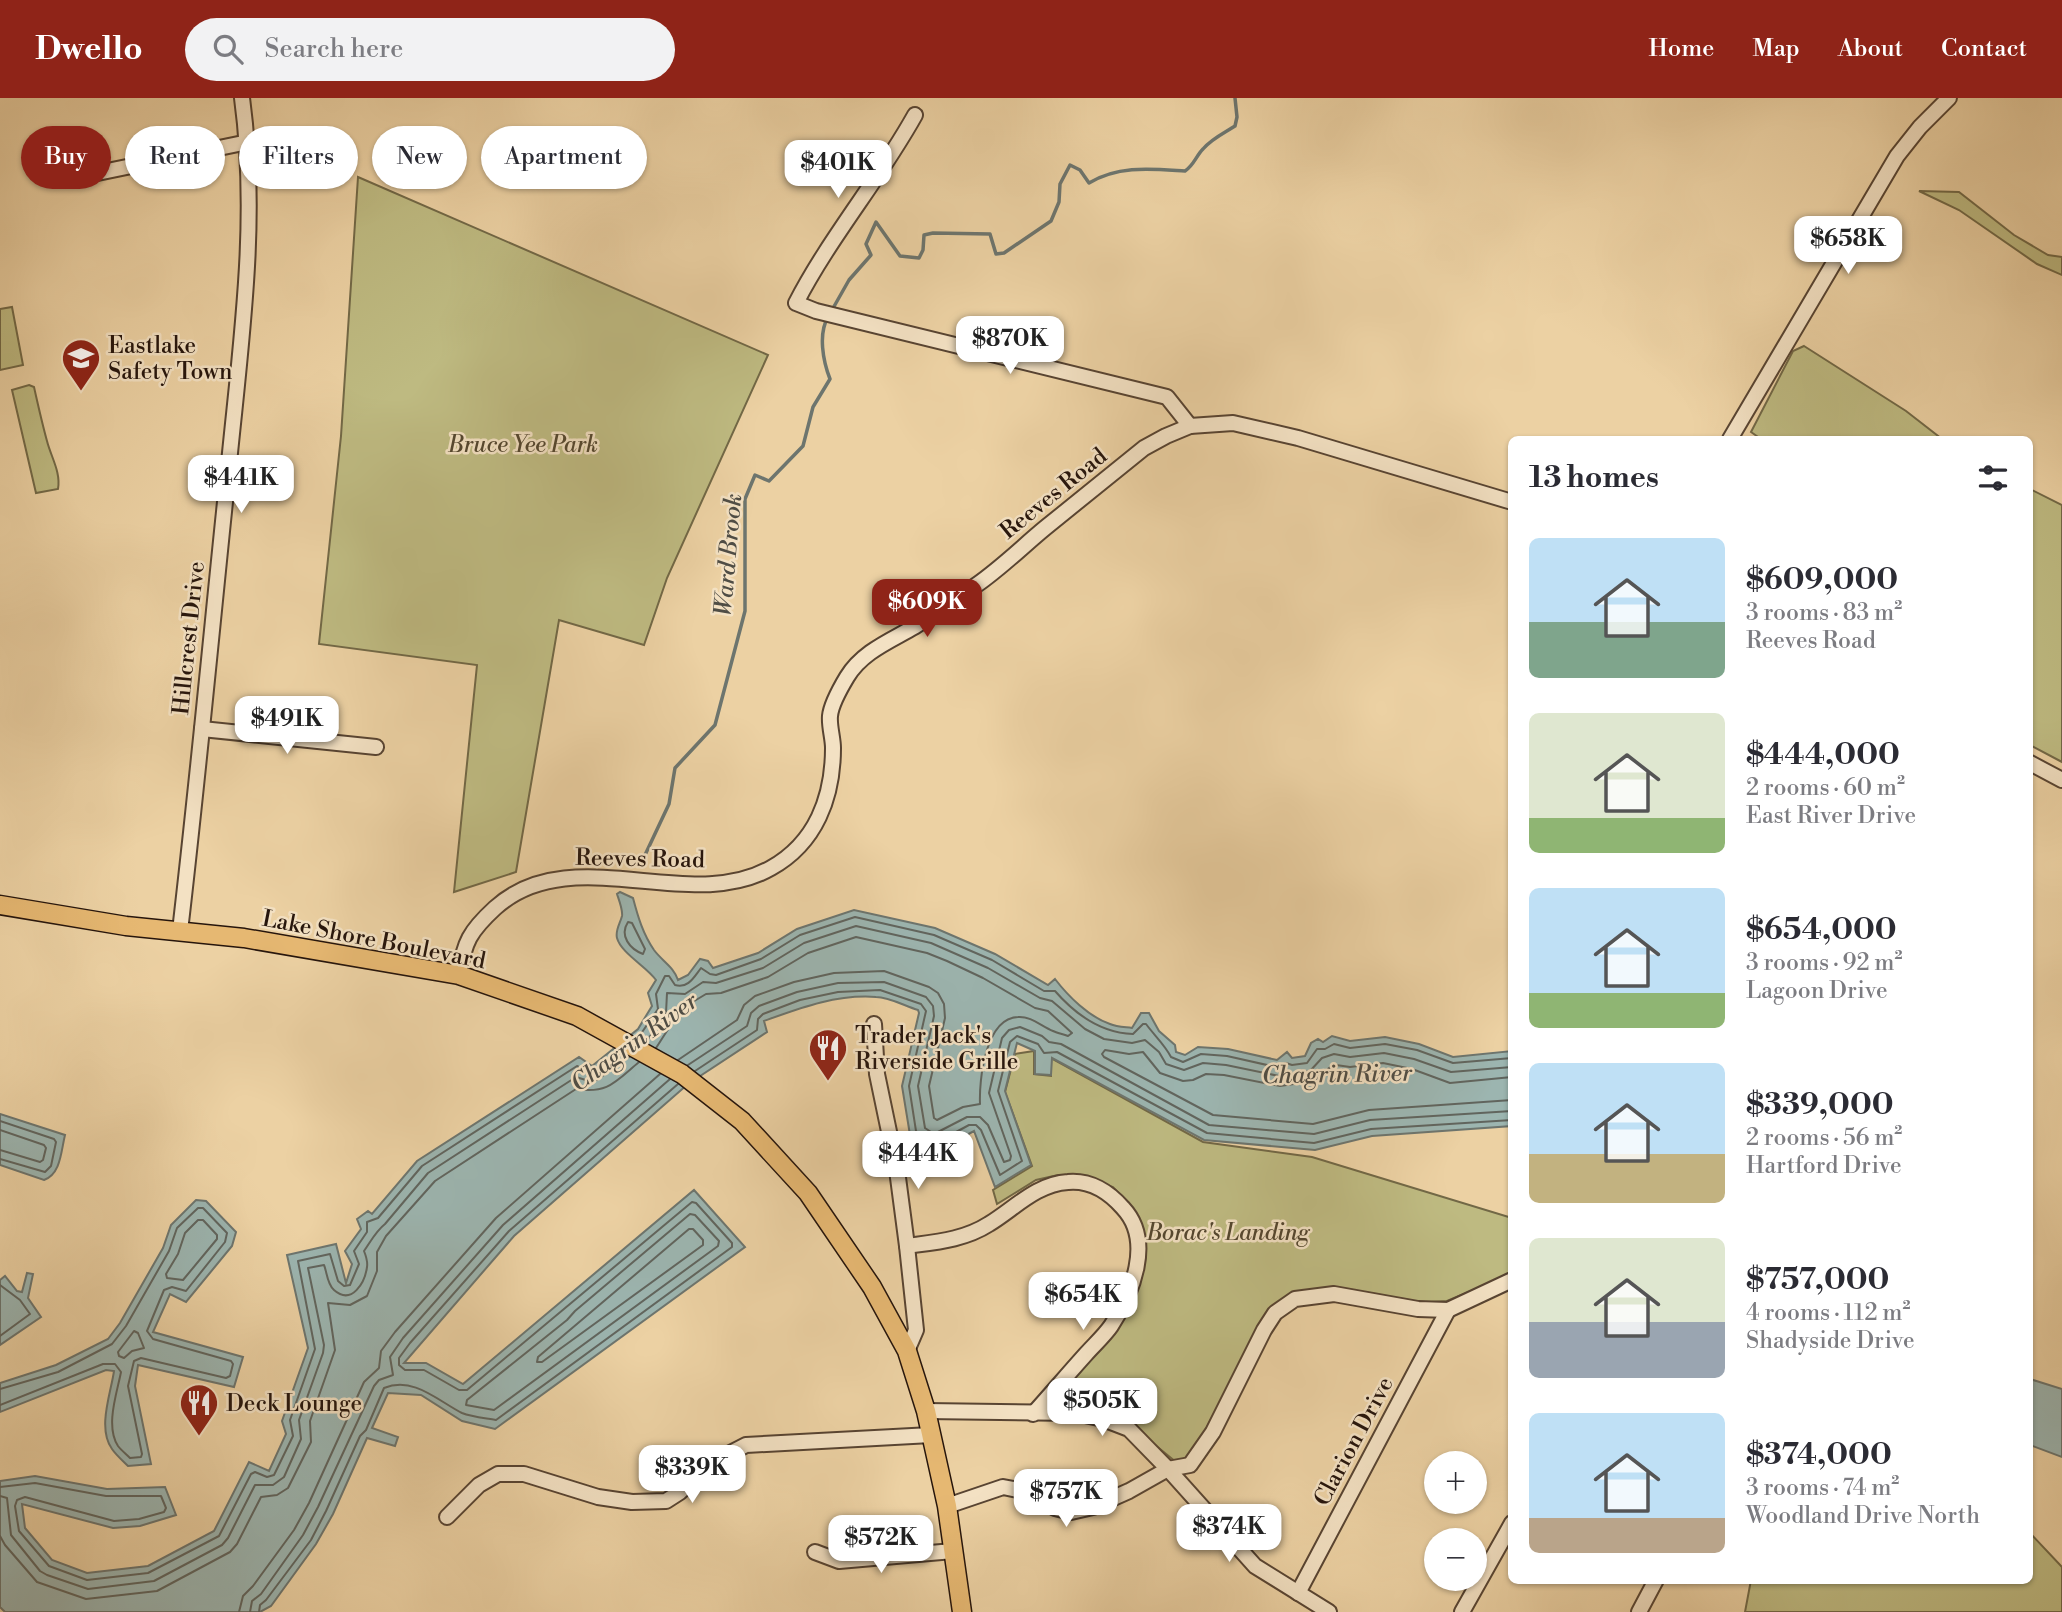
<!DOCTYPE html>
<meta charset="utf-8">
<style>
body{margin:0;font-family:"Libre Bodoni",serif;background:#f2f2f3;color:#2b2b33;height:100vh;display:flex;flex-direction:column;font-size:26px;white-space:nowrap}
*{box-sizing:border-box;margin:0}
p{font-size:23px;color:#7c7c81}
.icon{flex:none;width:38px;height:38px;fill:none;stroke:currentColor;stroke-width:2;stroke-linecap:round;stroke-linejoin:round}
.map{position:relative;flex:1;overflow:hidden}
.details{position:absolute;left:1508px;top:338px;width:525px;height:1148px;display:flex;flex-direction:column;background:#fff;border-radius:10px;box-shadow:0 2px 5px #0004}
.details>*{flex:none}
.banner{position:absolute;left:21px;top:28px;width:665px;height:63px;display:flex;gap:14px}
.controls{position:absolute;left:1424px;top:1353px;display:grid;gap:14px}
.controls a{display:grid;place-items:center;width:63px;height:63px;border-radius:50%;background:#fff;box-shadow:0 2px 5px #0004;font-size:35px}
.price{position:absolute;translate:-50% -60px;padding:0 16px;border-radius:14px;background:#fff;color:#222;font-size:23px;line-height:46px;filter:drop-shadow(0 2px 4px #0008)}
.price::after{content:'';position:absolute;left:50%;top:42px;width:21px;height:16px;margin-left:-10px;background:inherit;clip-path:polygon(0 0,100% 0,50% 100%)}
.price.current{background:#8f2418;color:#fff}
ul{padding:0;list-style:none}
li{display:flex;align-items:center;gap:21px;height:175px;padding:0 21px}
li span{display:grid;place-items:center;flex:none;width:196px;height:140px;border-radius:10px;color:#555}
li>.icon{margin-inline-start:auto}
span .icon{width:84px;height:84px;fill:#fffc;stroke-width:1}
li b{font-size:30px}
h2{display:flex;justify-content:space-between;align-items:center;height:84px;padding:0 21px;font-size:30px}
.chip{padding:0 24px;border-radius:32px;background:#fff;box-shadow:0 2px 5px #0004;font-size:24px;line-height:63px}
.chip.current{background:#8f2418;color:#fff}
header{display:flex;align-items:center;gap:42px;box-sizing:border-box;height:98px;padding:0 35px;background:#8f2418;color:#fff}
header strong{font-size:33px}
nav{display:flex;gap:38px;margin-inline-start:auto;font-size:24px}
.search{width:490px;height:63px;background:#f2f2f3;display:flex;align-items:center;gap:18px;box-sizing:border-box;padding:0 24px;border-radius:38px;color:#7c7c81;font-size:26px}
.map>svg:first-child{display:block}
.green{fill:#beba81;stroke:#726846;stroke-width:2}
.water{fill:#9cb5b0;stroke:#6d756e;stroke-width:2}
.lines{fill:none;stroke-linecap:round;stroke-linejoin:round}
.shore{stroke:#61655e;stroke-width:2}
.stream{stroke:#6d756e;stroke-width:3.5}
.minor-casing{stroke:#584432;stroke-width:18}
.major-casing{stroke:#26150c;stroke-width:21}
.minor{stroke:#f3e1c3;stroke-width:14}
.major{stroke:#e6b872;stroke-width:18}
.labels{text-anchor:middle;stroke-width:5;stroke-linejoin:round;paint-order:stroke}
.poi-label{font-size:23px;fill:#26150c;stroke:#f3e1c3;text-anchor:start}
.park-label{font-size:23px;font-style:italic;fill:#54472f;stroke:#f3e1c3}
.street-label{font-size:23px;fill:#26150c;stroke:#f3e1c3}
.water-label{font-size:24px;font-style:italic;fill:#4f4d45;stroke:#f3e1c3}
</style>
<header>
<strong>Dwello</strong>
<div class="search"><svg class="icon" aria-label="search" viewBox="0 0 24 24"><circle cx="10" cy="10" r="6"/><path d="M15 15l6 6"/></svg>Search here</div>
<nav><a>Home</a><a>Map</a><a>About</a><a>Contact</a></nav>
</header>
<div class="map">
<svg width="2062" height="1514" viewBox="0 0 2062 1514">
<rect width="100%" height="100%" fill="#ecd1a3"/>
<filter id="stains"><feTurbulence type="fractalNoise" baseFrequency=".00286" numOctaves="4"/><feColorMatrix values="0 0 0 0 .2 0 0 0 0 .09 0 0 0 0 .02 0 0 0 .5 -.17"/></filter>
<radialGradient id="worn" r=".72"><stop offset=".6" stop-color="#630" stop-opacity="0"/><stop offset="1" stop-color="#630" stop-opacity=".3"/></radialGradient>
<!-- green -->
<g class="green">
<polygon points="358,79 768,257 667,480 644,547 559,522 516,774 454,794 477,567 319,546 341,338"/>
<polygon points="1919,93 1959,94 2014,137 2048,157 2062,159 2062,177 2037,166 1959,112"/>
<polygon points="12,209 23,267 0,272 0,211"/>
<polygon points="1804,248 1906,313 1942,341 1761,341 1751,334 1793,253"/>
<path d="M 29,287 L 34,289 C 38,307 42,325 47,343 C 51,359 61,374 58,391 L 36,395 L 12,292 Z"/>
<polygon points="2030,391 2062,407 2062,664 2030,647"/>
<polygon points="1034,953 1034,976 1051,978 1051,960 1203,1044 1312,1059 1512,1120 1512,1176 1447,1203 1416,1205 1294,1196 1278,1204 1263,1223 1200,1342 1188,1359 1176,1364 1128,1325 1059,1310 1054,1306 1055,1297 1124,1216 1138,1128 1131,1108 1113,1089 1086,1079 1058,1077 1036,1082 997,1106 993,1092 1032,1068 1005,994 1015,956"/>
<polygon points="2030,1435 2062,1469 2062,1514 1745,1514 1751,1482 2030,1482"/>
</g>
<!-- water -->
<g class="water">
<path d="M 620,794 L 633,800 C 638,819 643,836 654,852 C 662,863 674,869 678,882 L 688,877 L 700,861 L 708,863 L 713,870 L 758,855 L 797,831 L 854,812 L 935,830 L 995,856 L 1048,887 L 1055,881 C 1068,898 1089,919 1110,926 C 1117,929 1125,929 1132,930 L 1141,915 L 1149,915 L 1159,933 L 1175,947 L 1176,954 L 1185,957 L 1198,949 L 1228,951 L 1277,962 L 1287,954 L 1292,960 L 1305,958 L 1311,945 L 1318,941 L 1323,944 L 1332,938 L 1350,943 L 1385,939 L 1419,946 L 1453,959 L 1512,953 L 1512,1028 L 1372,1038 L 1315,1052 L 1204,1042 L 1052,960 L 1051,977 L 1035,976 L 1035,953 L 1017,945 L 1005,993 L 1031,1067 L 995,1089 L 974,1033 L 930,1057 L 910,1037 L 902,988 L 919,915 L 918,912 C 905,908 889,899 876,899 C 837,896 800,910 764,923 L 767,934 L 688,986 L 514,1138 L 404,1265 L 426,1265 L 463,1286 L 694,1092 L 745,1149 L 495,1331 L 462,1323 L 421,1297 L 388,1295 L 372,1330 L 398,1339 L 395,1348 L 367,1340 L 333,1416 L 316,1446 L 271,1508 L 260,1514 L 5,1514 L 0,1509 L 0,1383 L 35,1378 L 107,1391 L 165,1389 L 176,1417 L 140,1428 L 113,1430 L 22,1406 L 25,1430 L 52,1462 L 87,1475 L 148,1468 L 214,1433 L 249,1364 L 269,1373 L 286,1336 L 282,1323 L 308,1250 L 287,1157 L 336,1146 L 346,1185 L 352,1166 L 345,1153 L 361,1131 L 357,1121 L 368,1113 L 372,1116 L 417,1063 L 579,959 L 592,968 L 638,931 L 652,908 L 648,895 L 656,882 C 647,869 621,855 617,840 C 615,832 620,826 622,818 C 623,812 619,802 617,796 Z"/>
<path d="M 0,1016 L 65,1037 C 61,1053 61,1076 44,1082 L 0,1067 Z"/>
<path d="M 196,1102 L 206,1103 L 236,1134 L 232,1148 L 186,1204 L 170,1196 L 153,1234 L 243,1259 L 234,1289 L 138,1267 L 135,1288 L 151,1366 L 128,1368 C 123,1363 116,1357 112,1351 C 97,1330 111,1295 114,1273 L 106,1272 L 0,1314 L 0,1285 L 56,1267 L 108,1241 L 120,1225 L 163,1150 L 171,1127 Z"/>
<polygon points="27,1175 33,1176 28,1200 41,1219 0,1247 0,1182 5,1178 17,1193 22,1194"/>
<polygon points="2030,1281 2062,1291 2062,1359 2030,1347"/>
</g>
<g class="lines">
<!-- shore -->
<g class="shore">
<path d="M 628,824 L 632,825 L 645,851 L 643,856 C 630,851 619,838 628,824 Z"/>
<path d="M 638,940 L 658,911 L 656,896 L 665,878 L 669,878 L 675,887 C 688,891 694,879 701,870 L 710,876 L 716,877 L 761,861 L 800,837 L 855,819 L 934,837 L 992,862 L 1044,893 L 1055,893 C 1075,916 1102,935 1133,936 L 1143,926 L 1146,926 C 1154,937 1165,947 1171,959 L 1183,964 L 1201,956 L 1227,958 L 1276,969 L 1286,965 L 1292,967 L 1307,965 L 1317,951 L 1325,951 L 1334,946 L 1350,950 L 1385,946 L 1417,952 L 1453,965 L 1512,960"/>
<polyline points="646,944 666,915 667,895 685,896 703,884 716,885 763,870 804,845 856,828 931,845 988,870 1040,900 1052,903 1085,931 1104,941 1132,945 1145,942 1159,954 1166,966 1184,972 1203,965 1226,967 1279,978 1310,973 1322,960 1334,956 1350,959 1384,955 1414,961 1451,974 1512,969"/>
<path d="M 656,950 L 674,922 L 679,908 L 691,905 L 706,896 L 721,895 L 768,879 L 808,855 L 856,839 L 927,855 L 947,863 L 983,880 L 1035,910 L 1048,913 L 1072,935 L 1068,938 C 1063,936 1057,935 1053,933 C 1041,928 1031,918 1018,919 C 985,920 979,983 980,1006 L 963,1009 L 937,1022 L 934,1020 L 929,988 L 945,920 L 944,906 L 938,895 L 929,889 L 884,873 L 834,875 L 794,884 L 755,898 L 744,907 L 737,922 L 678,962"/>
<polyline points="688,967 747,928 751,915 759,908 797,894 838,885 884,884 926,899 933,908 934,918 918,988 925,1030 934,1036 967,1019 980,1019 988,1027 1004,1064 1010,1062 1011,1058 989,995 1002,940 1009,932 1020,929 1042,938 1049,944 1061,946 1209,1027 1314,1036 1370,1022 1512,1013"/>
<polyline points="695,973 757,932 758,921 763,916 800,902 838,894 880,892 921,906 926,913 909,988 916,1033 932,1047 969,1027 976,1027 981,1032 1000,1077 1022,1063 998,993 1010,944 1017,938 1038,946 1044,955 1057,954 1207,1035 1314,1045 1371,1031 1512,1022"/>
<polyline points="1512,979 1450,985 1412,971 1383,965 1350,969 1336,967 1329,970 1314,983 1280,988 1224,977 1206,976 1193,982 1183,983 1160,975 1143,954 1129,956 1105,952 1102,956 1104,959 1213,1017 1313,1026 1369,1012 1512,1002"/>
<polyline points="0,1023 54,1041 56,1044 51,1068 45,1074 0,1061"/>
<polyline points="0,1032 44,1047 46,1050 43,1062 40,1064 0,1052"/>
<polygon points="690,1116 695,1117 719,1143 718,1148 494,1312 466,1307 467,1302 567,1222 575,1213"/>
<polygon points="198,1122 203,1122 217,1137 217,1141 183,1182 167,1180 166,1176 178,1156 185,1135"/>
<polygon points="689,1131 693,1131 703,1142 703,1147 542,1264 537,1264 538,1259"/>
<polyline points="0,1187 20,1202 30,1216 0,1238"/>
<polygon points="134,1233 138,1235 144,1250 132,1253 124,1260 119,1258 118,1254"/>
<path d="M 0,1291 L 58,1274 L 112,1246 L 126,1228 L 169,1153 L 177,1130 L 198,1110 L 203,1110 L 227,1135 L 225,1144 L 186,1193 L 172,1189 L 164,1192 L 147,1233 L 153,1241 L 231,1263 L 233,1266 L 230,1278 L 226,1280 L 141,1260 L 134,1263 L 128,1288 L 142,1356 L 141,1359 L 130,1360 C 126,1356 121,1352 118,1348 C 105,1328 117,1295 121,1274 L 115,1266 L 103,1266 L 0,1307"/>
<polyline points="0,1389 35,1385 106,1398 161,1398 166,1410 164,1414 139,1421 114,1423 25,1399 17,1402 15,1408 19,1433 49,1468 87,1482 148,1475 219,1438 251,1376 255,1374 267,1379 274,1377 293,1338 290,1322 315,1251 298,1163 330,1156 338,1183 344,1188 350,1187 359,1166 354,1153 367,1134 367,1124 378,1120 422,1068 577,968 589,974 594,974 621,954"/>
<path d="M 0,1398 L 7,1400 L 11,1437 L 40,1473 L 47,1477 L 88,1491 L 154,1483 L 222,1447 L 228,1440 L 255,1387 L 273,1387 L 284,1379 L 301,1341 L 299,1322 L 323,1255 L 324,1247 L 308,1170 L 324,1167 C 327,1174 327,1186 334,1192 C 352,1208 365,1184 367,1169 C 368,1163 366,1158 364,1153 C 371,1143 376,1133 385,1126 L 428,1075 L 576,979 L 589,983 L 597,982 L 629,959"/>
<path d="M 0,1438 L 5,1447 L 37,1484 L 86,1501 L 157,1493 L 230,1454 L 237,1446 L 261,1399 L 277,1397 L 288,1390 L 311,1344 L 310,1323 L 335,1252 L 328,1205 L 350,1207 L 367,1198 L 377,1173 L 377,1154 L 386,1138 L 435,1083 L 576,991 C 608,996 615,984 639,964"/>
<polyline points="239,1514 243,1498 253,1488 294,1432 309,1405 364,1284 379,1270 381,1253 395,1234 496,1120 660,976"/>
<polyline points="250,1514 252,1503 261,1496 303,1437 318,1409 374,1288 379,1282 393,1277 390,1259 403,1240 503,1127 670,981"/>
<path d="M 259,1514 L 260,1507 L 266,1502 L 311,1442 L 326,1413 L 360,1338 L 366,1332 L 384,1290 C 414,1278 438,1303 462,1315 C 472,1319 485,1320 496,1322 L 732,1149 L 732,1145 L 696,1105 L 692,1104 L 467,1292 L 459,1292 L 424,1272 L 405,1272 L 399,1267 L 399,1260 L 410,1245 L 509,1133 L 678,986"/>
</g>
<!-- stream -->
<g class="stream">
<path d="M 832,212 L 849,182 L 871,157 L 866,146 L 876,124 L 900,158 L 919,160 L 923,152 L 924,137 L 933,135 L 990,136 L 996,156 L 1004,155 L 1051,123 L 1059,104 L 1060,86 L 1070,67 L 1080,72 L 1089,85 C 1119,67 1152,71 1185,73 C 1194,67 1196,58 1203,51 C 1211,41 1224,35 1235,28 L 1237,19 L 1235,0"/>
<path d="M 645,757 L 669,706 L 675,670 L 715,627 L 745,513 L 745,401 L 755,377 L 769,383 L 803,348 L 813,309 L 830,281 C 823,263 818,236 828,219"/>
</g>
<!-- minor casing -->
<g class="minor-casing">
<g id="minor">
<path d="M 915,17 C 879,82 830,139 796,205 L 816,213 L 1167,299 L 1190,328"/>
<polyline points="83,78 248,44"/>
<polyline points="1730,341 1897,58 1920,29 1949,0"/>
<polyline points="202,631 376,649"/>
<polyline points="2030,665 2062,682"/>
<path d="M 180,833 C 198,680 212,528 228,375 C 240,250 259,125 242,0"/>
<path d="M 459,877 C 464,844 470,833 495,810 C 571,741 689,817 771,770 C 816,745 833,699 833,650 C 833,640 829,628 830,618 C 831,607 841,589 847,579 C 862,554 890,543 914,529 C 935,516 955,502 975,488 C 1000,471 1022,449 1045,430 C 1078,403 1111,377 1144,350 L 1166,338 L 1190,328 L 1233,325 L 1298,340 L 1512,404"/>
<polyline points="874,926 877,976 897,1072 907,1148 916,1232 907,1253"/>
<path d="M 907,1148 C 936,1144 964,1142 989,1126 C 1014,1111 1036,1086 1068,1084 C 1090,1082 1109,1094 1123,1110 C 1154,1143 1132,1196 1111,1228 C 1104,1238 1094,1247 1086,1256 C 1068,1276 1051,1296 1033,1316"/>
<polyline points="926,1313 1076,1315 1103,1321 1129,1331 1168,1371 1255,1468 1329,1514"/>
<polyline points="947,1408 1003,1389 1028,1394 1055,1410 1071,1414 1093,1409 1129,1393 1168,1371 1190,1367 1213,1334 1264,1232 1275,1215 1295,1201 1334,1196 1418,1211 1448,1212 1512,1182"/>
<polyline points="447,1419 479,1387 498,1376 524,1376 598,1399 632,1404 666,1403 680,1394 711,1365 746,1347 931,1337"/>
<polyline points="815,1454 839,1463 953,1453"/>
<polyline points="1298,1495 1448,1212"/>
<polyline points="1462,1514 1512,1425"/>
<polyline points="1639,1514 1656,1482"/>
</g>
</g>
<!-- major casing -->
<g class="major-casing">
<polyline id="major" points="0,807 126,828 244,840 459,877 577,918 682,976 742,1023 808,1095 872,1189 907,1253 926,1313 947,1408 962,1514"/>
</g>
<!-- minor -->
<use href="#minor" class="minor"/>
<!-- major -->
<use href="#major" class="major"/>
</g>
<!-- icons -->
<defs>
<g id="school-pin" transform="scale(2.0125)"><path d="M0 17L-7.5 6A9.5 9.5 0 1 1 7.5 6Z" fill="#8f2418" stroke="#f3e1c3"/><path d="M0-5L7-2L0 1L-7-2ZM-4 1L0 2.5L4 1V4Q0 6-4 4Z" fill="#fff"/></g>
<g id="restaurant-pin" transform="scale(2.0125)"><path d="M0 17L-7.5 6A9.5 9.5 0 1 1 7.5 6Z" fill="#8f2418" stroke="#f3e1c3"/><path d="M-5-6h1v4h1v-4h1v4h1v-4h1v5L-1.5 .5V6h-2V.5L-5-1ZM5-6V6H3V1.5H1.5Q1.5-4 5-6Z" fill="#fff"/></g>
</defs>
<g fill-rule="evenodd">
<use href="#school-pin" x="81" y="260"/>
<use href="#restaurant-pin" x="828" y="950"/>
<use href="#restaurant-pin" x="199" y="1305"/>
</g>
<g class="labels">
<!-- poi labels -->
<g class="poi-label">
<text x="108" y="255">Eastlake<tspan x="108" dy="26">Safety Town</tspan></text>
<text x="855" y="945">Trader Jack's<tspan x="855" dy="26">Riverside Grille</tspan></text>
<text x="226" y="1313">Deck Lounge</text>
</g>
<!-- park labels -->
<g class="park-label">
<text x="523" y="354">Bruce Yee Park</text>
<text x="1228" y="1142">Borac's Landing</text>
</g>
<!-- street labels -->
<g class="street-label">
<text transform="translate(1053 395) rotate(-39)" y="8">Reeves Road</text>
<text transform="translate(188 540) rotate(-84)" y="8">Hillcrest Drive</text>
<text transform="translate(640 760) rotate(1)" y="8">Reeves Road</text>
<text transform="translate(374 841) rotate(11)" y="8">Lake Shore Boulevard</text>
<text transform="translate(1353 1343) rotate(-62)" y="8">Clarion Drive</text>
</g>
<!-- water labels -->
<g class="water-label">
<text transform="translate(728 457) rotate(-85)" y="8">Ward Brook</text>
<text transform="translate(634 944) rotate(-36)" y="8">Chagrin River</text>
<text transform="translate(1337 976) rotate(-1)" y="8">Chagrin River</text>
</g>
</g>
<rect width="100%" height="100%" filter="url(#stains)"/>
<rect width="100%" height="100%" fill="url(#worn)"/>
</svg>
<div class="controls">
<a>+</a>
<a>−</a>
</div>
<b class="price" style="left:838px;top:102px">$401K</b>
<b class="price" style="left:1848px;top:178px">$658K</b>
<b class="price" style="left:1010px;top:278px">$870K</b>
<b class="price" style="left:241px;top:417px">$441K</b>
<b class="price current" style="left:927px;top:541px">$609K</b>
<b class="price" style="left:287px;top:658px">$491K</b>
<b class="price" style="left:918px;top:1093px">$444K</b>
<b class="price" style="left:1083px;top:1234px">$654K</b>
<b class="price" style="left:1102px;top:1340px">$505K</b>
<b class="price" style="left:692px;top:1407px">$339K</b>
<b class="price" style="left:1066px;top:1431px">$757K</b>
<b class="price" style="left:1229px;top:1466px">$374K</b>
<b class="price" style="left:881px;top:1477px">$572K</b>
<div class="banner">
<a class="chip current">Buy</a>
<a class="chip">Rent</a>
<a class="chip">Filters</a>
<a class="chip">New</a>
<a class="chip">Apartment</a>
</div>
<section class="details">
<h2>13 homes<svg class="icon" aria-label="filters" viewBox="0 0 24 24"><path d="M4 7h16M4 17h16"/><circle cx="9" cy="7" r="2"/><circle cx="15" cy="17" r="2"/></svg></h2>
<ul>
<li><span style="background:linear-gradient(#bfe0f5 60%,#7fa58c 0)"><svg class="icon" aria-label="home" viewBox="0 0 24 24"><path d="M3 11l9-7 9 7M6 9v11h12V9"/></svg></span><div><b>$609,000</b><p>3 rooms · 83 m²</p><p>Reeves Road</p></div></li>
<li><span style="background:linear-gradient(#dfe7d0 75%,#8fb573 0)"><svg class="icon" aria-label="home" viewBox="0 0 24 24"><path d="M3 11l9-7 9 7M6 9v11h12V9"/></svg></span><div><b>$444,000</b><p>2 rooms · 60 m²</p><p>East River Drive</p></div></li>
<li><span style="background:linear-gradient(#bfe0f5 75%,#8fb573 0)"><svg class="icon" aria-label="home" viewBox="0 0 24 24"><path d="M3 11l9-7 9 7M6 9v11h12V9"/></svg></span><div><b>$654,000</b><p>3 rooms · 92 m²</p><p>Lagoon Drive</p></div></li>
<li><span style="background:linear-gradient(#bfe0f5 65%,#c2b280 0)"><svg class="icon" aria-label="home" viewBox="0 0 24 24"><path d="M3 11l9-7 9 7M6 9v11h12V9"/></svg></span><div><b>$339,000</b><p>2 rooms · 56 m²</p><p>Hartford Drive</p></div></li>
<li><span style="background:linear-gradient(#dfe7d0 60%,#9aa5b1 0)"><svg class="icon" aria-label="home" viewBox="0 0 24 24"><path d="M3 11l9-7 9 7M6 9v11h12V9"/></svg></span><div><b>$757,000</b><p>4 rooms · 112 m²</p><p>Shadyside Drive</p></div></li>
<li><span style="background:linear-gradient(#bfe0f5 75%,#b9a48a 0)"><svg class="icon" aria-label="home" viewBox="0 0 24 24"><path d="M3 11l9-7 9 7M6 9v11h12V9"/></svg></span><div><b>$374,000</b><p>3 rooms · 74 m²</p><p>Woodland Drive North</p></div></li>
</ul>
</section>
</div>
